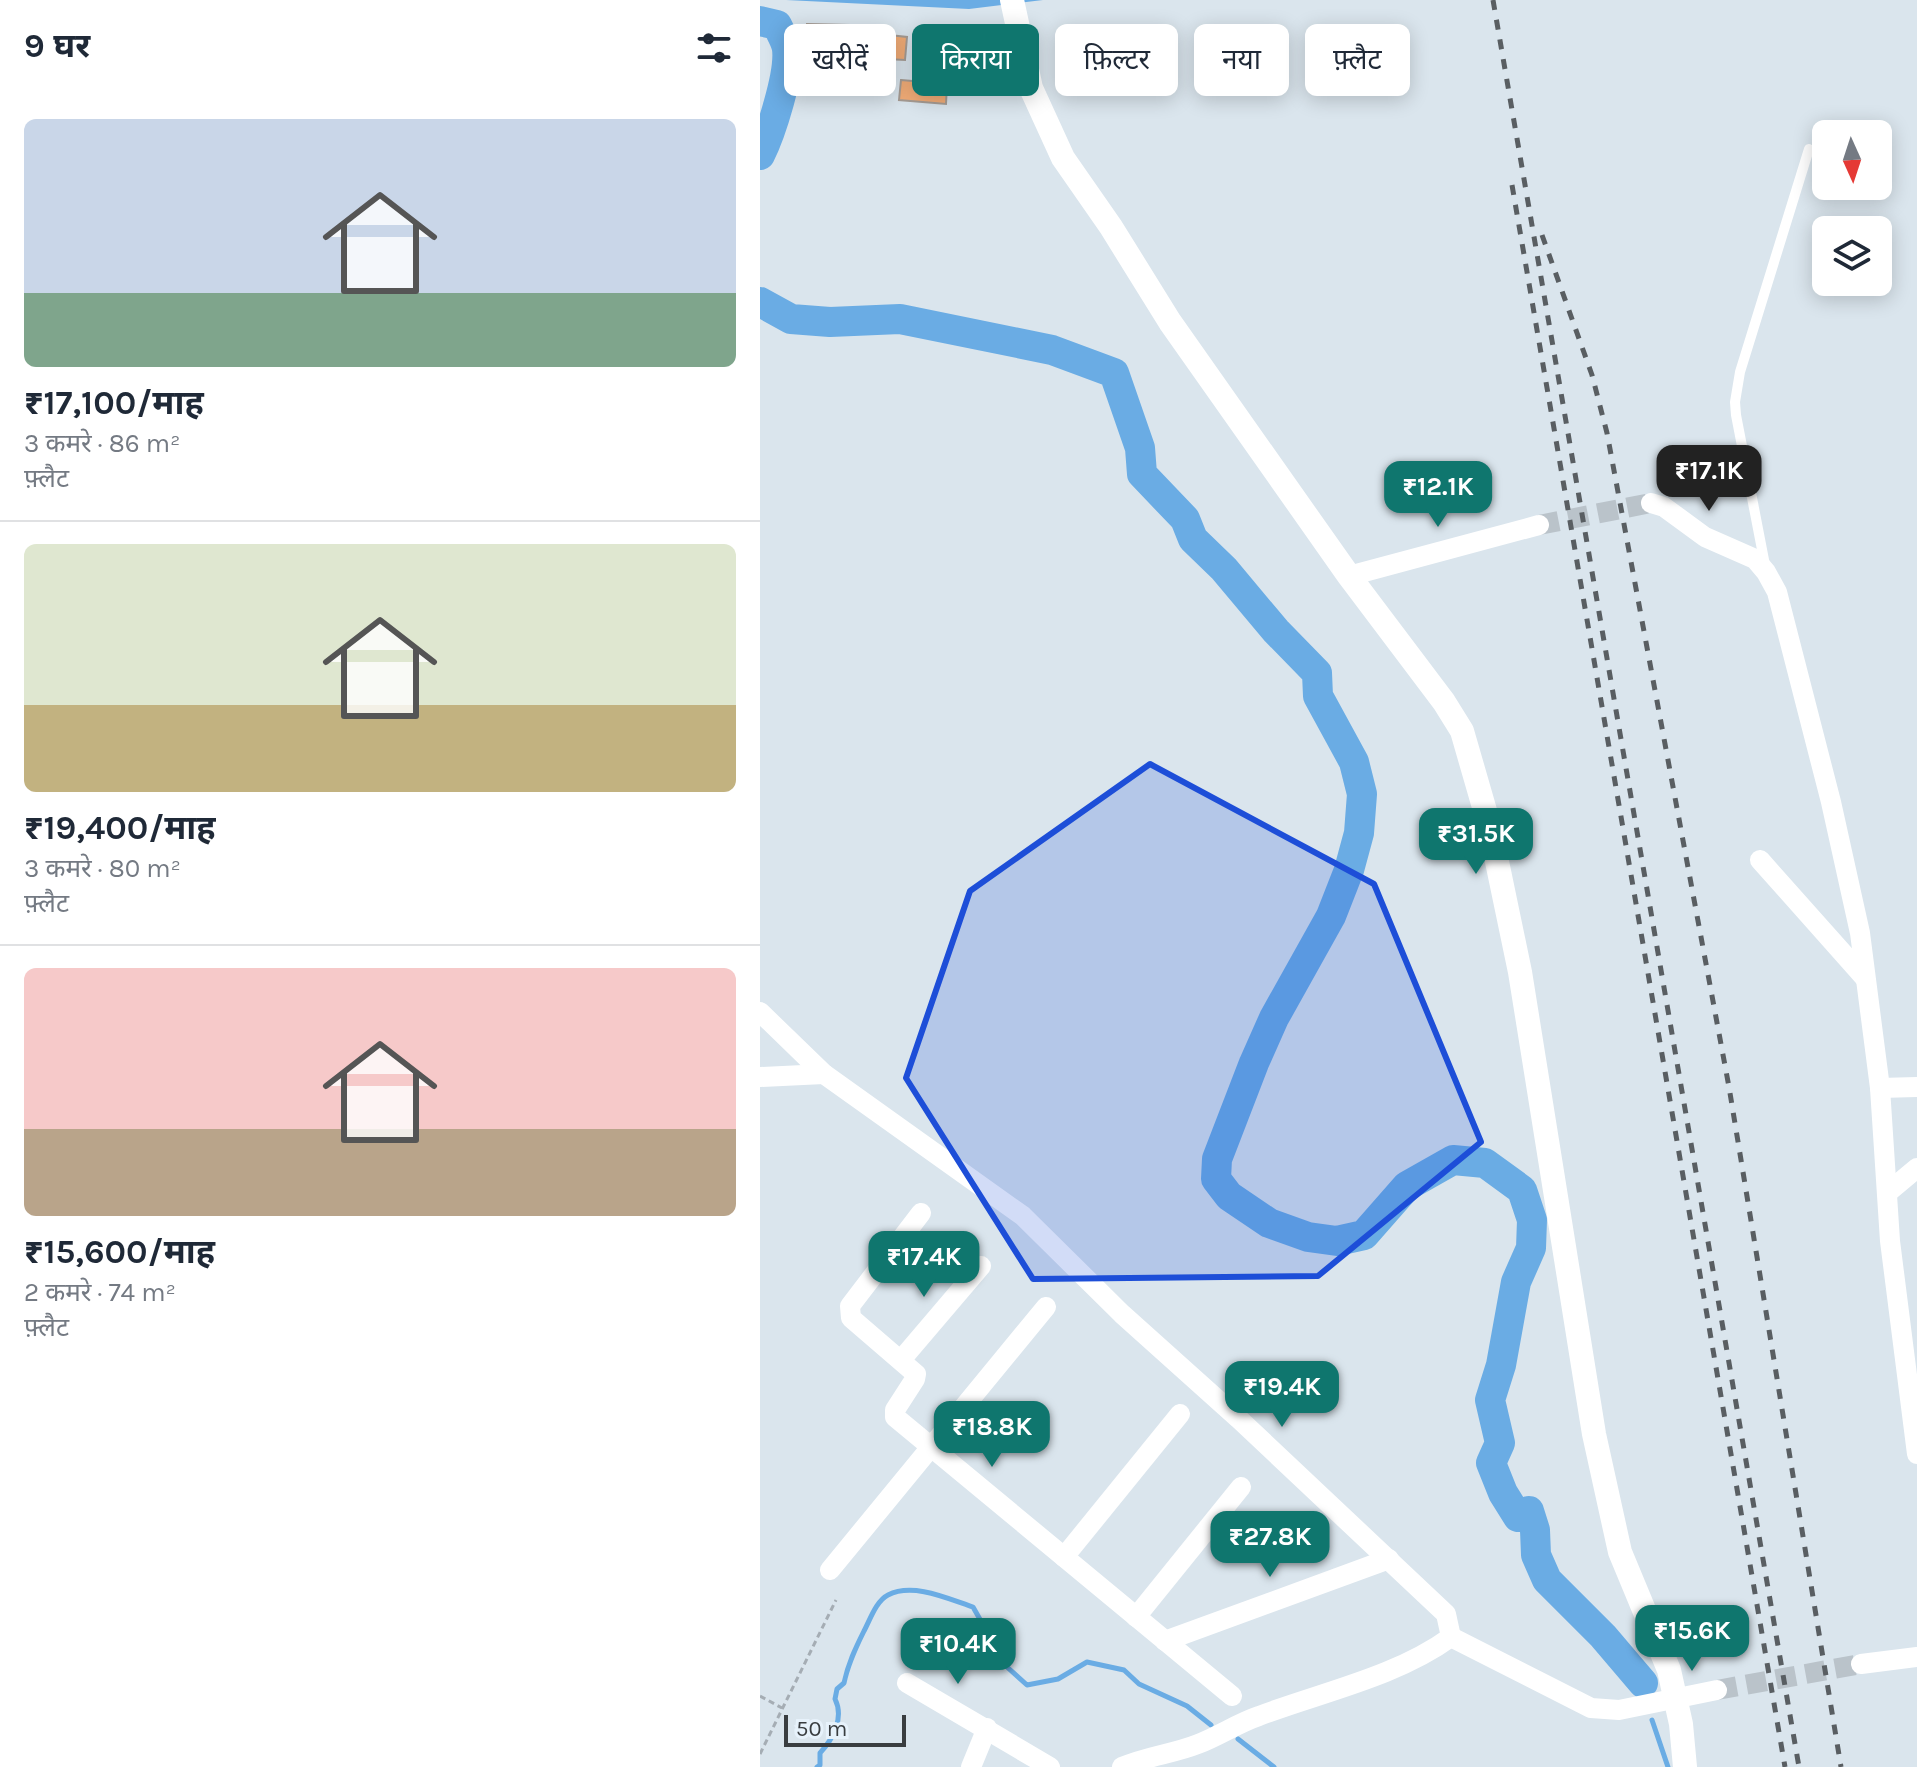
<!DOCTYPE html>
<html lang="hi">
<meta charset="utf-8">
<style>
body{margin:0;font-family:Karla,"Noto Sans Devanagari",sans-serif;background:#f2f2f3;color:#1f2937;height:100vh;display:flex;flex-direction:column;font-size:30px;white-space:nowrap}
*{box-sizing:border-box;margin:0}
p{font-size:26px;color:#747a83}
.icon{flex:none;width:44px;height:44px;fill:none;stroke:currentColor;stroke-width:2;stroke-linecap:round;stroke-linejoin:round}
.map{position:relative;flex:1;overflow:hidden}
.drawer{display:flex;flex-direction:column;background:#fff;width:760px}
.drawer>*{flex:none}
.top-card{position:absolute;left:24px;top:24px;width:760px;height:72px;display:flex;gap:16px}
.needle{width:52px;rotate:177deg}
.controls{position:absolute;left:1052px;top:120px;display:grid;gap:16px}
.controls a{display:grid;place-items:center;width:80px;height:80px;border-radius:12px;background:#fff;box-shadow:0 4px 20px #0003;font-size:40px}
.scale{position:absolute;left:24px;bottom:20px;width:122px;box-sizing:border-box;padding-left:8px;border:4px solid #393d40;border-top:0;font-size:22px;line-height:28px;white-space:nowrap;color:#393d40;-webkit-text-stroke:6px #e7f2fb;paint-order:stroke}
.price{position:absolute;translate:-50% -68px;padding:0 18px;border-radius:16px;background:#0f766e;color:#fff;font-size:26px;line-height:52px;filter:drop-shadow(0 2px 4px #0008)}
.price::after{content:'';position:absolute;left:50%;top:48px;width:24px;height:18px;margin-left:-12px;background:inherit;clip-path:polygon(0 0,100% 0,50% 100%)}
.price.selected{background:#222;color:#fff}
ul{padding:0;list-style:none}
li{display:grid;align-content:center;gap:16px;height:424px;padding:0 24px}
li+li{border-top:2px solid #e0e1e3}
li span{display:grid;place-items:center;height:248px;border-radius:12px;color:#555}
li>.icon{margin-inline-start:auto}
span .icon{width:144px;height:144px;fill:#fffc;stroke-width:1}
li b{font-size:34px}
h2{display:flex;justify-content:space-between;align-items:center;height:96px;padding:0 24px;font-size:34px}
.chip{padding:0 28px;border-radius:12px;background:#fff;box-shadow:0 4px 20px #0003;font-size:28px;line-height:72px}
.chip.selected{background:#0f766e;color:#fff}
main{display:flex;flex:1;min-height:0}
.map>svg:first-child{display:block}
.water{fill:#6aace4}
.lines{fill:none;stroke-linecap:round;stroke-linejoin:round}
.stream{stroke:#6aace4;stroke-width:5}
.river{stroke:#6aace4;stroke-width:30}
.building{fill:#f1ac77;stroke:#a69c94;stroke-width:2}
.minor-tunnel{stroke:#bac3ca;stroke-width:20;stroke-dasharray:20 10;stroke-linecap:butt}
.path{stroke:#a5adb4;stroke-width:3;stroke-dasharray:6 4;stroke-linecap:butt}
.service{stroke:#fff;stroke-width:10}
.minor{stroke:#fff;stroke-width:20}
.tertiary{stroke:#fff;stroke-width:24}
.rail{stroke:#595e62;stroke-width:5;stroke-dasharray:10 10;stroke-linecap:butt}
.marked{fill:#1d4ed8;fill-opacity:0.2;stroke:#1d4ed8;stroke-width:6;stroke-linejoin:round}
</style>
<main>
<section class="drawer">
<h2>9 घर<svg class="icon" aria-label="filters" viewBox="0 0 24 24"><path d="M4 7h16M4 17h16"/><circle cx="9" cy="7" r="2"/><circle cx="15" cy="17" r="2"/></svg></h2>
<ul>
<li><span style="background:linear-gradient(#c9d6e8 70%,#7fa58c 0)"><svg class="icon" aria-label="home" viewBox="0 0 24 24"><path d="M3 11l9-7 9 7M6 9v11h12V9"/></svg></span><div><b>₹17,100/माह</b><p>3 कमरे · 86 m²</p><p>फ़्लैट</p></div></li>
<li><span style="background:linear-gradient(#dfe7d0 65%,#c2b280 0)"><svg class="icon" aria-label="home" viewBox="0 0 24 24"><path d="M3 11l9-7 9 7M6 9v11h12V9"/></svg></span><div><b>₹19,400/माह</b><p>3 कमरे · 80 m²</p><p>फ़्लैट</p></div></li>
<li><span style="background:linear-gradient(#f6c9c9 65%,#b9a48a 0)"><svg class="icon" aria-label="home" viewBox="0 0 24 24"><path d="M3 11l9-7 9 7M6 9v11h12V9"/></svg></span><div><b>₹15,600/माह</b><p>2 कमरे · 74 m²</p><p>फ़्लैट</p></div></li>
</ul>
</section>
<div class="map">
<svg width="1157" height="1767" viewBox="0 0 1157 1767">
<rect width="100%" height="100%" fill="#dae5ed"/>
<!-- water -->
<polygon class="water" points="26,0 283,0 209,9"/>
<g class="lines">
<!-- stream -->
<g class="stream">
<polyline points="892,1720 908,1767"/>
<polyline points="478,1739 514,1767"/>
<path d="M 57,1767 L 60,1765 L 60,1753 C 74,1738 84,1717 75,1699 L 77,1689 L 84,1683 C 88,1664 95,1649 104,1631 C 110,1620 116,1601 128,1595 C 153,1582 189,1599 213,1607 L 247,1667 L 267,1685 L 298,1679 L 327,1662 L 364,1670 L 379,1684 L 427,1706 L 451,1725"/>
</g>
<!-- river -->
<g class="river">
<path d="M 0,21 L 17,25 C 20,32 26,41 27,49 C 30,74 11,133 0,155"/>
<polyline points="0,302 31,319 70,322 140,319 292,350 354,373 380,448 382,474 425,519 433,539 464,569 516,631 557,673 558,696 594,762 602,794 599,833 589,870 571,916 514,1018 494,1063 457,1159 456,1179 469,1196 509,1223 548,1237 577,1241 604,1235 647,1186 693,1160 725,1163 762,1190 772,1220 771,1248 756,1282 741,1365 730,1400 740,1443 731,1463 743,1493 758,1517 769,1511 775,1530 776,1555 787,1580 843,1636 883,1683"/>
</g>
</g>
<!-- building -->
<g class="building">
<polygon points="47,24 89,25 88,48 46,47"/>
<polygon points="129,35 147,37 145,60 127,59"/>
<polygon points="67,52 94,53 93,65 67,64"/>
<polygon points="141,80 187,84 186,104 139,100"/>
</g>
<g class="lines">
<!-- minor-tunnel -->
<g class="minor-tunnel">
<polyline points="779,525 891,503"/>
<polyline points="957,1690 1101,1664"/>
</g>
<!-- path -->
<g class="path">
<polyline points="0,1696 22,1708"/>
<polyline points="0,1754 76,1600"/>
</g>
<!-- service -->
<polyline class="service" points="1005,565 976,415 975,402 980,372 1049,149"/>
<!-- minor -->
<g class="minor">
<polyline points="891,503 904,507 945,537 995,559 1006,572 1017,592 1071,802 1100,933 1120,1088 1130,1241 1157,1454"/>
<polyline points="589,576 779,525"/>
<polyline points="1000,860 1105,978"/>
<path d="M 0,1012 L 64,1074 L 263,1216 L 362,1314 L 479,1419 L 686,1614 L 691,1637 C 636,1677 562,1692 499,1716 C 478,1723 459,1736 438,1744 C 413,1754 387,1756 362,1767"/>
<polyline points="0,1077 64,1074"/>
<polyline points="1120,1088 1157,1087"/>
<polyline points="1127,1193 1157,1168"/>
<polyline points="161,1213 90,1306 91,1318 156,1374 155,1379 135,1410 135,1417 472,1696"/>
<polyline points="141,1360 221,1266"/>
<polyline points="304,1557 420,1414"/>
<polyline points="70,1570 286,1307"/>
<polyline points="376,1617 481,1487"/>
<polyline points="691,1637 831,1708 859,1710 957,1690"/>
<polyline points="405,1641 629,1559"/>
<polyline points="1101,1664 1157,1657"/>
<polyline points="147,1683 290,1767"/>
<polyline points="211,1767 227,1728"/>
</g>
<!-- tertiary -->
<polyline class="tertiary" points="252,0 271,88 303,158 351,227 410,322 589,576 684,702 702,731 730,828 760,972 834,1434 860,1552 909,1670 921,1724 925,1767"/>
<!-- rail -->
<g class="rail">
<polyline points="733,0 1039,1767"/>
<polyline points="752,185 1025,1767"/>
<polyline points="782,235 832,375 847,433 969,1087 1081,1767"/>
</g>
</g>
<!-- marked area -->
<path class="marked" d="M 390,764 L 614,884 L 721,1142 L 558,1276 L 273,1279 L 146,1078 L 210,891 Z"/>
</svg>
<div class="controls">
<a><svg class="needle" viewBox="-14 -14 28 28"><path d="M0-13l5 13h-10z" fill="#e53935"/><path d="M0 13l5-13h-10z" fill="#747a83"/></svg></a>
<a><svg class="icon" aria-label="layers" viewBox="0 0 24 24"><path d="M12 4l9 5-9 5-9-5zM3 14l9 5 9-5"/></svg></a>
</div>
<div class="scale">50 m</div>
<b class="price selected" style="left:949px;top:513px">₹17.1K</b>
<b class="price" style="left:678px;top:529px">₹12.1K</b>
<b class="price" style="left:716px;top:876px">₹31.5K</b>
<b class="price" style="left:164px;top:1299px">₹17.4K</b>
<b class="price" style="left:522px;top:1429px">₹19.4K</b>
<b class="price" style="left:232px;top:1469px">₹18.8K</b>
<b class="price" style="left:510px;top:1579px">₹27.8K</b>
<b class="price" style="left:932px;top:1673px">₹15.6K</b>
<b class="price" style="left:198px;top:1686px">₹10.4K</b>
<div class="top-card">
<a class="chip">खरीदें</a>
<a class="chip selected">किराया</a>
<a class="chip">फ़िल्टर</a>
<a class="chip">नया</a>
<a class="chip">फ़्लैट</a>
</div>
</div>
</main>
